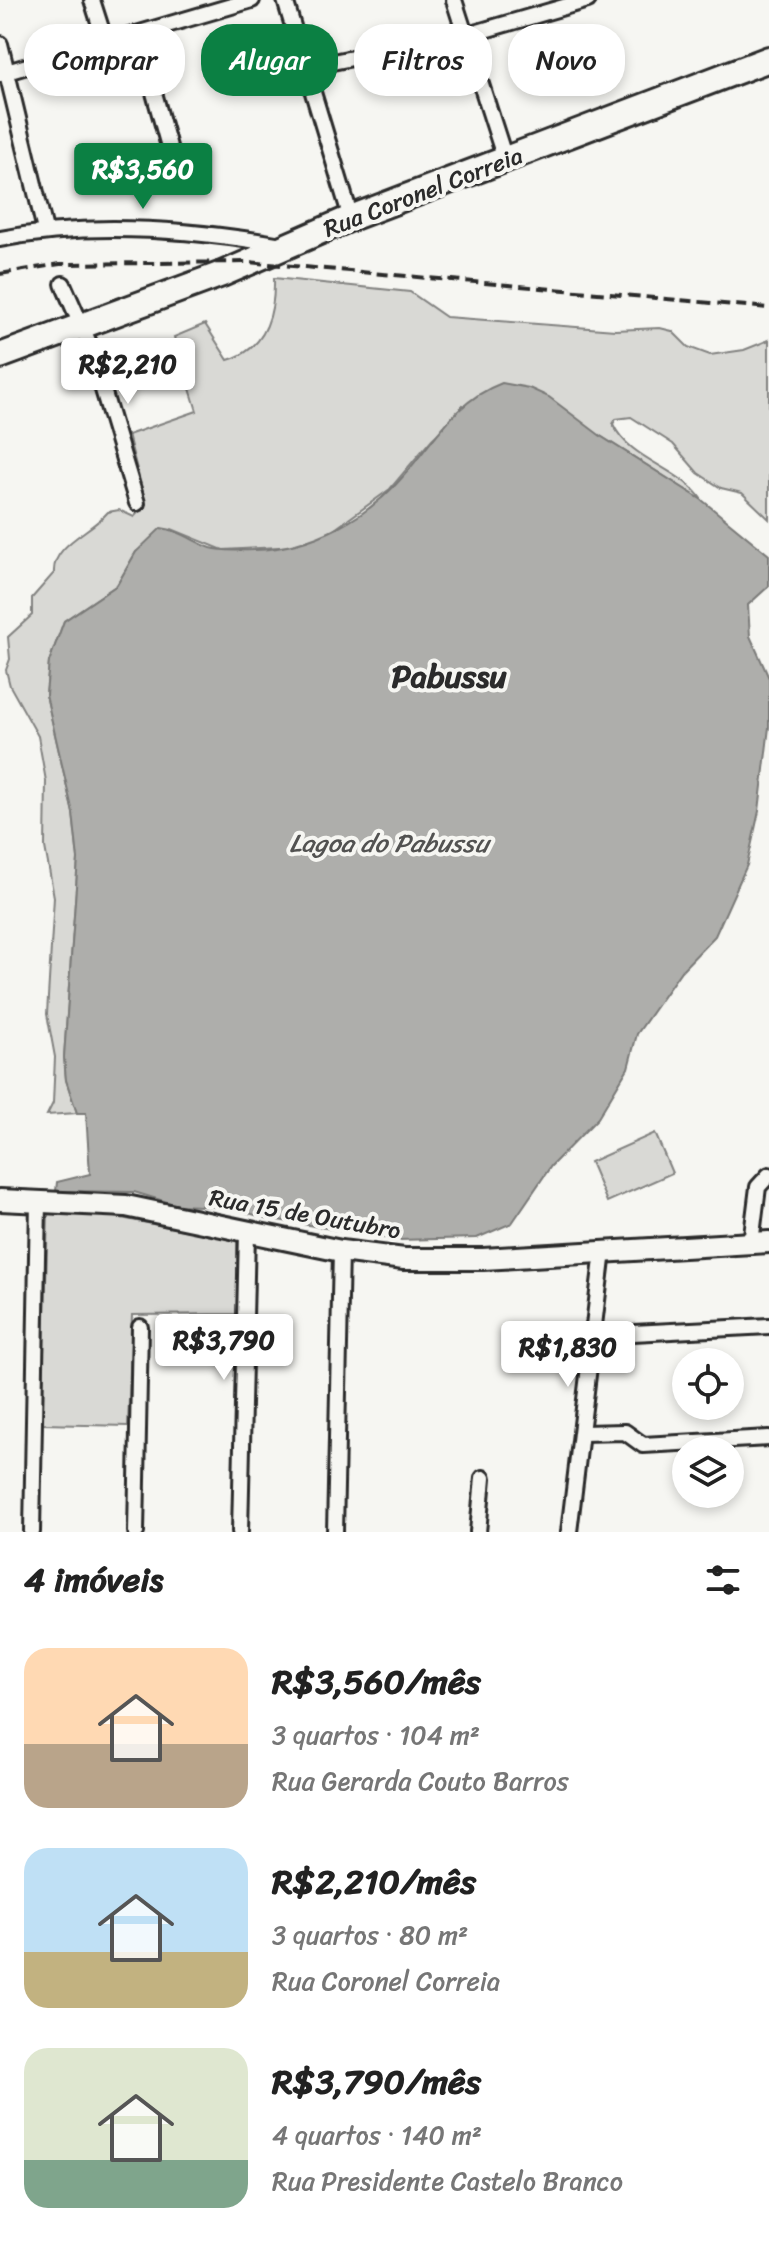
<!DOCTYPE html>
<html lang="pt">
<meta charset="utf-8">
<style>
body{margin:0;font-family:Sriracha,sans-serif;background:#f6f6f6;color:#222;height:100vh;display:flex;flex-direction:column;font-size:30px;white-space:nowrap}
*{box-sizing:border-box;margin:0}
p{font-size:26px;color:#767676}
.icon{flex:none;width:44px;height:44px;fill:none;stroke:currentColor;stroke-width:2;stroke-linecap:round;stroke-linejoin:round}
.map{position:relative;height:1532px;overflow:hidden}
.side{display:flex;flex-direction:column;background:#fff;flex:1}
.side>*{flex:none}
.banner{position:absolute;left:24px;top:24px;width:722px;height:72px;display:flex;gap:16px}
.controls{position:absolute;left:672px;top:1348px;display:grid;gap:16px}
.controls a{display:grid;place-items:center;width:72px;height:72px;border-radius:50%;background:#fff;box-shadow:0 4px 12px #0003;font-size:40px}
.price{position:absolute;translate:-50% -68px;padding:0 18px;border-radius:8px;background:#fff;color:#222;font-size:26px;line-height:52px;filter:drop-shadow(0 2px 4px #0008)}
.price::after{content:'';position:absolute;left:50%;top:48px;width:24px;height:18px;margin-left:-12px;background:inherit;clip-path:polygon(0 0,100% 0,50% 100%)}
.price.current{background:#0b8043;color:#fff}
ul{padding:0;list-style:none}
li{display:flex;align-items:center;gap:24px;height:200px;padding:0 24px}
li span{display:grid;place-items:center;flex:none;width:224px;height:160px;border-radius:24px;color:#555}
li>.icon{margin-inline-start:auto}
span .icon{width:96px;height:96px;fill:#fffc;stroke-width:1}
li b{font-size:34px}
h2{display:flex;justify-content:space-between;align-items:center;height:96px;padding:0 24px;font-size:34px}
.chip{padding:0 28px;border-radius:32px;background:#fff;box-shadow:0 4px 12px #0003;font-size:28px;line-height:72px}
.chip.current{background:#0b8043;color:#fff}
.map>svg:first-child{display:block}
.green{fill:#d9d9d5;stroke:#828280;stroke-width:2}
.water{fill:#aeaeab;stroke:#7a7a78;stroke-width:2}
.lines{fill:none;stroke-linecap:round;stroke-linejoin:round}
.street-casing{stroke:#2b2b2b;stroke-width:20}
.secondary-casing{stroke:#2b2b2b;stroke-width:26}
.primary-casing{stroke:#2b2b2b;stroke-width:30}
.street{stroke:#f6f6f2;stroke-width:14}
.secondary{stroke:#f6f6f2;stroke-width:20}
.primary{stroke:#f6f6f2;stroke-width:24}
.rail{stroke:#2b2b2b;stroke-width:4;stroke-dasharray:12 6;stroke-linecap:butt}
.labels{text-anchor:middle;stroke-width:8;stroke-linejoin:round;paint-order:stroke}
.street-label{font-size:24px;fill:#2b2b2b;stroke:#f6f6f2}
.water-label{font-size:26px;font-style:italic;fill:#525251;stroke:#f6f6f2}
.district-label{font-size:32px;font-weight:bold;fill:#2b2b2b;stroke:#f6f6f2}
</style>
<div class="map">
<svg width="769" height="1532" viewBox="0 0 769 1532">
<rect width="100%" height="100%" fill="#f6f6f2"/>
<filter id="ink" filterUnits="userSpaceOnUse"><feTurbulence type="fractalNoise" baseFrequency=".0125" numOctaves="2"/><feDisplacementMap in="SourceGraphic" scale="16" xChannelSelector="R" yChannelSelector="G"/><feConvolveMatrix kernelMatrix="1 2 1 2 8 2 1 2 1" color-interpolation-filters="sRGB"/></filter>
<g filter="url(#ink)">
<!-- green -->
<g class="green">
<path d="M 274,278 L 410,292 L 446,317 L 615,330 L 660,328 L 672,331 L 688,347 L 710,355 L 744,350 L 769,340 L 769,519 L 742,493 L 721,488 L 698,473 L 673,444 L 631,417 L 616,419 L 613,424 C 629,460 681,468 702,500 L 602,437 L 462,405 L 457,416 L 432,439 L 390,489 L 328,534 L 298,546 L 223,550 L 172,529 L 136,552 L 117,585 L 64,621 L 49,662 L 46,695 L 73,813 L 78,859 L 64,1057 L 66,1080 L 77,1113 L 47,1115 L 53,1103 L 55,1057 L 47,1014 L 54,897 L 45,847 L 46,781 L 38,736 L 10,686 L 6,670 L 10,659 L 8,637 L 32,615 L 32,598 L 54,573 C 52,545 91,532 108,512 L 119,510 L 134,517 L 146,504 L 128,435 L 197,411 L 174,337 L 205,324 L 228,360 C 266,349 275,313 274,278 Z"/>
<polygon points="655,1133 672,1173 607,1202 590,1162"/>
<polygon points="48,1213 100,1214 237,1240 237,1314 132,1315 128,1426 42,1424"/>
</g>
<!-- water -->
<path class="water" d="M 502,383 L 529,388 L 549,397 L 602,437 L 702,500 L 769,555 L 769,586 L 748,605 L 750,636 L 769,678 L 769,727 L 759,811 L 747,865 L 715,936 L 681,971 L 637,1034 L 628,1068 L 598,1118 L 551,1166 L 512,1223 L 477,1238 L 398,1240 L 266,1218 L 227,1207 L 177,1205 L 134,1192 L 56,1191 L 57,1182 L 90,1174 L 86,1113 L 77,1113 L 66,1080 L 64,1057 L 78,859 L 73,813 L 46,695 L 49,662 L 64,621 L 117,585 L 136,552 L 161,528 C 180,530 194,542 211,548 C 224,552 241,550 254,550 C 313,548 369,518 407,472 C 437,436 457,400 502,383 Z"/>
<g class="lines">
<!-- street casing -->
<g class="street-casing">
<g id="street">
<polyline points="92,0 106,44"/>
<polyline points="285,0 351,218"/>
<polyline points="454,0 505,159"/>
<polyline points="138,35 176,172"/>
<polyline points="0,44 45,230"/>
<polyline points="307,67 464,36 588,0"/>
<polyline points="0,74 252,0"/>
<path d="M 0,239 C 92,221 190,229 282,245"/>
<polyline points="63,284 89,343 137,503"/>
<polyline points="751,1243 758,1187 769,1175"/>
<polyline points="594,1335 769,1326"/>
<polyline points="582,1433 625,1432 643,1445 769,1438"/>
<polyline points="32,1532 38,1202"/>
<polyline points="136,1532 140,1327"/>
<polyline points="240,1532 247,1233"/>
<polyline points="335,1532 341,1251"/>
<polyline points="478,1532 483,1478"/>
<polyline points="569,1532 603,1251"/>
</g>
</g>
<!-- secondary casing -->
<g class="secondary-casing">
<polyline id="secondary" points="0,1200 126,1206 341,1251 404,1259 483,1259 769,1242"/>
</g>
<!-- primary casing -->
<g class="primary-casing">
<polyline id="primary" points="0,356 222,274 351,218 769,59"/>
</g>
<!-- street -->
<use href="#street" class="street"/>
<!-- secondary -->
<use href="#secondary" class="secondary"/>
<!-- primary -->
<use href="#primary" class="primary"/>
<!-- rail -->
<polyline class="rail" points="0,274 60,264 247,262 769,308"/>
</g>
</g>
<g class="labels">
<!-- street labels -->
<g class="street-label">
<text transform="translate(423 192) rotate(-21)" y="8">Rua Coronel Correia</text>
<text transform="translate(305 1214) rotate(10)" y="8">Rua 15 de Outubro</text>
</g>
<!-- water labels -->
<g class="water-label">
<text x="389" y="852">Lagoa do Pabussu</text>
</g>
<!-- district labels -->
<g class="district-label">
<text x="449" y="687">Pabussu</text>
</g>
</g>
</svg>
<div class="controls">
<a><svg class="icon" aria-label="locate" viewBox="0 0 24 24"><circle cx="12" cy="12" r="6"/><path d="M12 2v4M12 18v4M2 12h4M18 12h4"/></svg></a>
<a><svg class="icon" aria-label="layers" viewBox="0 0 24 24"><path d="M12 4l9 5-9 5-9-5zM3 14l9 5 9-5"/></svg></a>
</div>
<b class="price current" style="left:143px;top:211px">R$3,560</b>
<b class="price" style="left:128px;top:406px">R$2,210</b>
<b class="price" style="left:224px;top:1382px">R$3,790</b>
<b class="price" style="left:568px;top:1389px">R$1,830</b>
<div class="banner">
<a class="chip">Comprar</a>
<a class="chip current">Alugar</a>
<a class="chip">Filtros</a>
<a class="chip">Novo</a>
</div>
</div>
<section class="side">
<h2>4 imóveis<svg class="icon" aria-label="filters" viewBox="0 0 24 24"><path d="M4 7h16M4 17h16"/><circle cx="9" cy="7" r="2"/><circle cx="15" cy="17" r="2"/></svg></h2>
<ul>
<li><span style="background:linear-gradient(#ffd9b3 60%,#b9a48a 0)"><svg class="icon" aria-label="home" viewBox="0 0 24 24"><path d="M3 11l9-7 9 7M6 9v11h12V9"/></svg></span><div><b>R$3,560/mês</b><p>3 quartos · 104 m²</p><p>Rua Gerarda Couto Barros</p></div></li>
<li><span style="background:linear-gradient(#bfe0f5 65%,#c2b280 0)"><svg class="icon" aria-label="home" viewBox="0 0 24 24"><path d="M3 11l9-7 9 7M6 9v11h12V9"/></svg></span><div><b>R$2,210/mês</b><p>3 quartos · 80 m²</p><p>Rua Coronel Correia</p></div></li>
<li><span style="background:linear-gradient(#dfe7d0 70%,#7fa58c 0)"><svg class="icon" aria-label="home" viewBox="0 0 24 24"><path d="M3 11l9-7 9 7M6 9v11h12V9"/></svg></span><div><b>R$3,790/mês</b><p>4 quartos · 140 m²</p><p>Rua Presidente Castelo Branco</p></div></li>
</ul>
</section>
